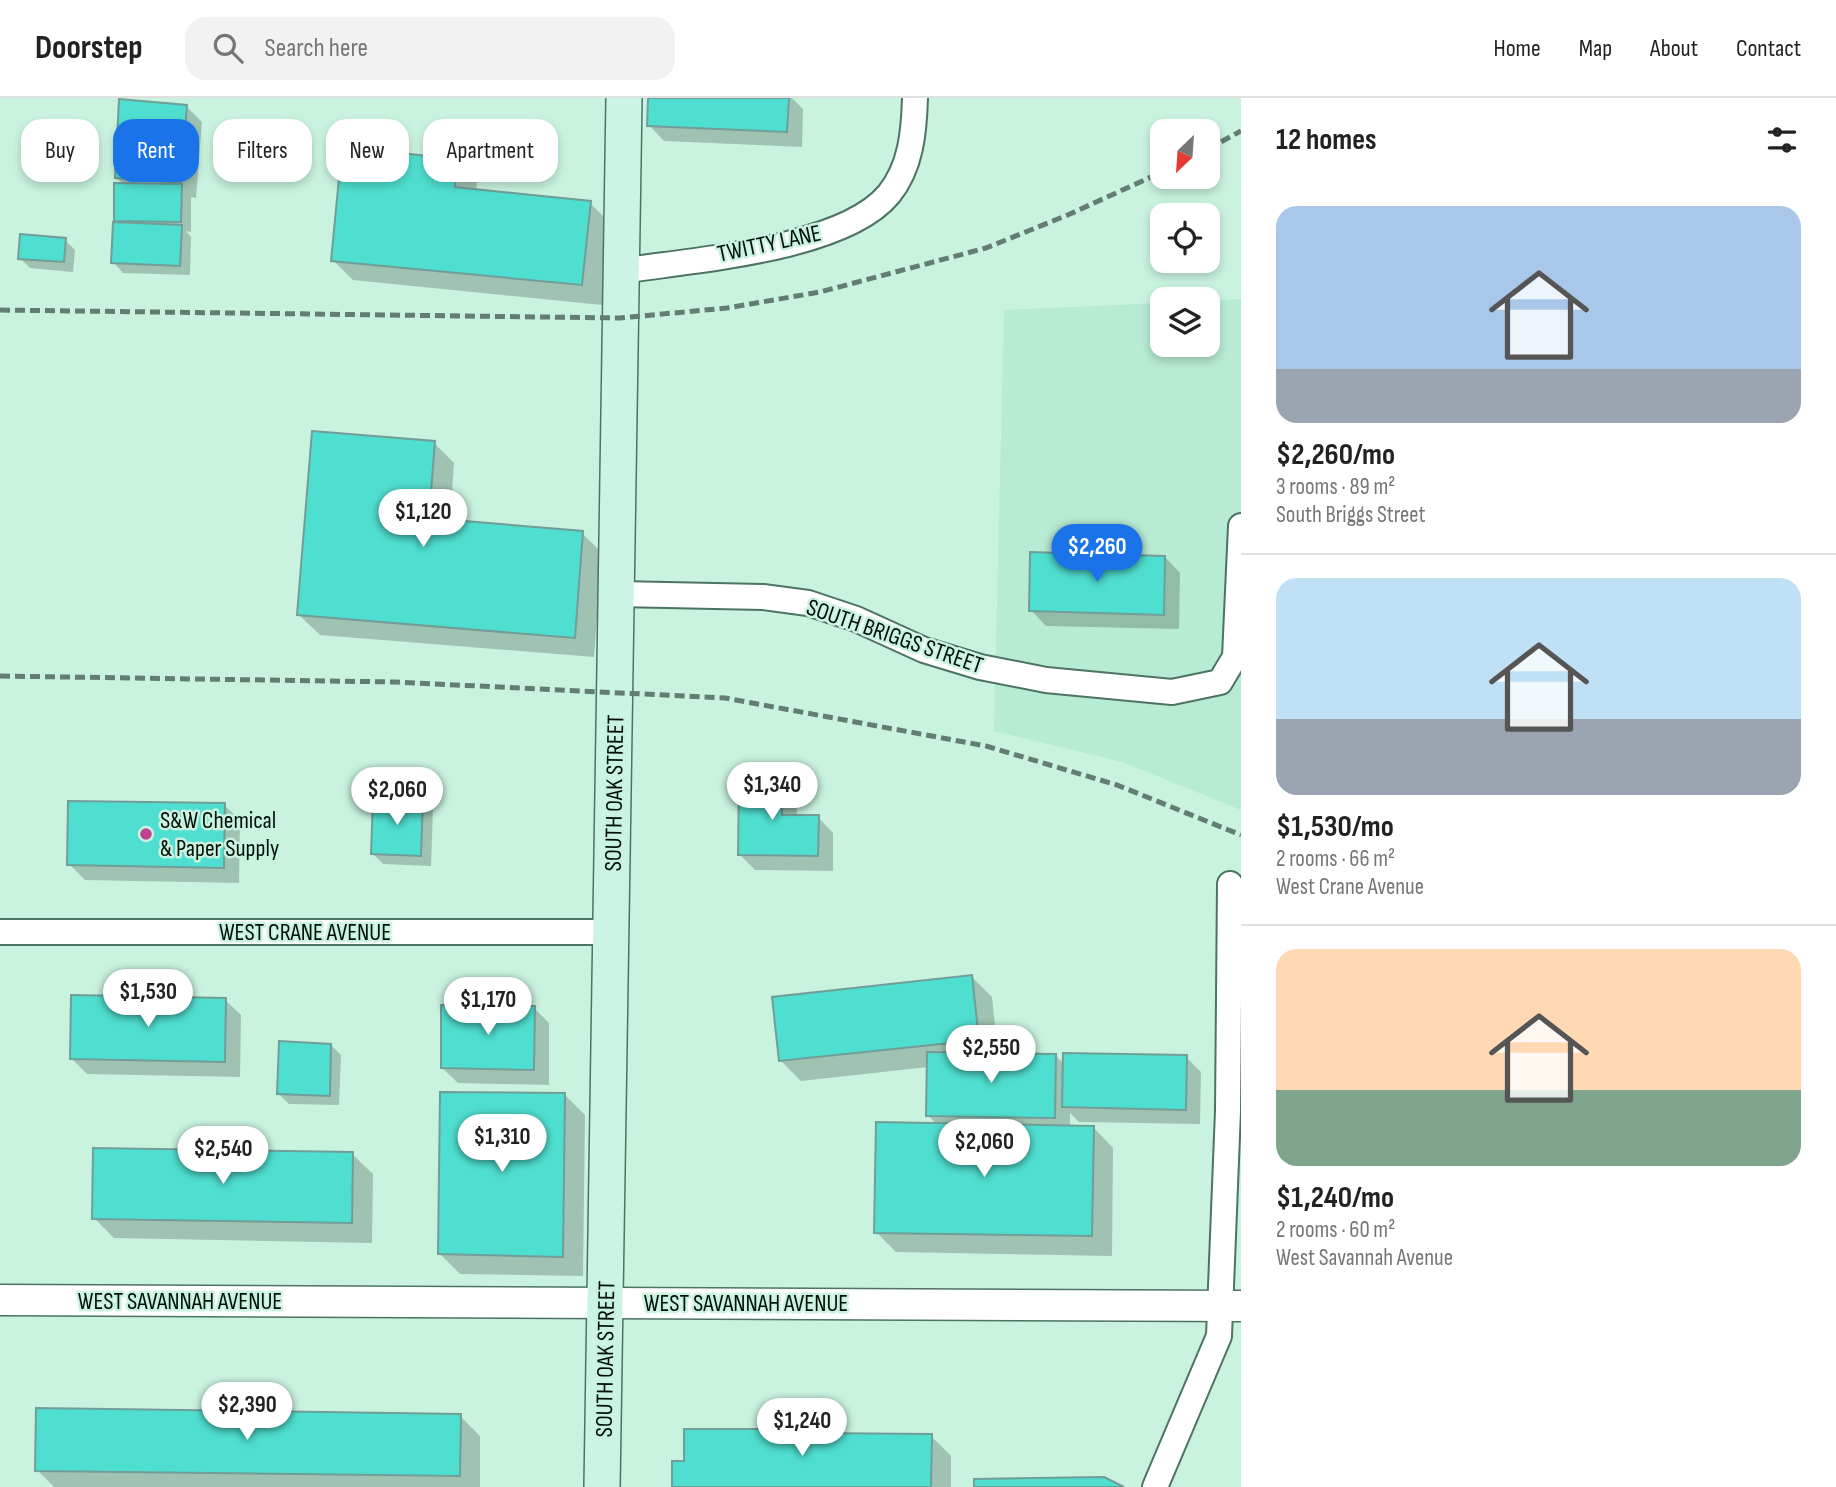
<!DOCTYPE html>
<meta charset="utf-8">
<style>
body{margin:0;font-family:"Sofia Sans Condensed",sans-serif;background:#f2f2f2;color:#222;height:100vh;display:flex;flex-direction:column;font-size:26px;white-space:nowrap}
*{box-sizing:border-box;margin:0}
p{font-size:23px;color:#767676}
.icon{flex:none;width:38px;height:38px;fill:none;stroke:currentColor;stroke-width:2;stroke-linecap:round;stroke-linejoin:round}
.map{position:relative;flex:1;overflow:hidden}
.sheet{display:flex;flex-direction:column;background:#fff;width:595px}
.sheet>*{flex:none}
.top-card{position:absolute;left:21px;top:21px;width:665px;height:63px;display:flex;gap:14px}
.needle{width:46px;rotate:205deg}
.tools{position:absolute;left:1150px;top:21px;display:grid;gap:14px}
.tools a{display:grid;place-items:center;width:70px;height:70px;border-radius:14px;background:#fff;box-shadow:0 4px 10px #0003;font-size:35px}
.price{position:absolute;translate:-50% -60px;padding:0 16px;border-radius:24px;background:#fff;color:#222;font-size:23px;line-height:46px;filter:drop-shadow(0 2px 4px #0008)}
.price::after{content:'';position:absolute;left:50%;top:42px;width:21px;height:16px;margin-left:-10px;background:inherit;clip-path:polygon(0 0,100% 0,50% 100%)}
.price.active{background:#1a73e8;color:#fff}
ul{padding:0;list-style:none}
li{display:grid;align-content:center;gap:14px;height:371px;padding:0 35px}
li+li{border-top:2px solid #e0e0e0}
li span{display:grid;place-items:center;height:217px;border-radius:21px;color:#555}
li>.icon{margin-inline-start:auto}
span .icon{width:126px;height:126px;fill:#fffc;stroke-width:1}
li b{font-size:30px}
h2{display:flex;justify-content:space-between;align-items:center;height:84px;padding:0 35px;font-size:30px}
.tag{padding:0 24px;border-radius:21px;background:#fff;box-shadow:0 4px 10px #0003;font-size:24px;line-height:63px}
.tag.active{background:#1a73e8;color:#fff}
header{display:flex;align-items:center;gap:42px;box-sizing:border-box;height:98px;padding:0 35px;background:#fff;border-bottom:2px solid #e0e0e0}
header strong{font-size:33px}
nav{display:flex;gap:38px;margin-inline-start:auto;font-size:24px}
.search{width:490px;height:63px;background:#f2f2f2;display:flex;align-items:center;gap:18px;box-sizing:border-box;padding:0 24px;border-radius:21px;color:#767676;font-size:26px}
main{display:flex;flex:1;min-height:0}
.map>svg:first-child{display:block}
.built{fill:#b8ebd3}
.shadow{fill:#0003}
.building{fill:#4fdfd0;stroke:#709e98;stroke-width:2}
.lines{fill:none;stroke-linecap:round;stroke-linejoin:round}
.minor-casing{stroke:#4d7362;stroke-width:28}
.tertiary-casing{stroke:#4d7362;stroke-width:33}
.secondary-casing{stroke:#4d7362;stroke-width:38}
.minor{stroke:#fff;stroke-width:24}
.tertiary{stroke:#fff;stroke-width:30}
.secondary{stroke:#cbf4e5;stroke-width:35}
.rail{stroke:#637e71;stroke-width:5;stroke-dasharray:10 5;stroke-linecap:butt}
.poi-dot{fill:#bf4291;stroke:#c9f3df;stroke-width:2.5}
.labels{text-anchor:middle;stroke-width:5;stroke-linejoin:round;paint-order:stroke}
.street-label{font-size:24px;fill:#020f09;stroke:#c9f3df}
.poi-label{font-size:24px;fill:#020f09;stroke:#c9f3df;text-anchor:start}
</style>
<header>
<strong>Doorstep</strong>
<div class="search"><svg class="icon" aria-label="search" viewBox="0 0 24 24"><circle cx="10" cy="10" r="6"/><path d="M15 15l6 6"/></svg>Search here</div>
<nav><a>Home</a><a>Map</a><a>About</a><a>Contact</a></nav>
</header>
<main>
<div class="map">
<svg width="1241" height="1389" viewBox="0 0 1241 1389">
<rect width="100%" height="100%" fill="#c9f3df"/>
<!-- built -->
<polygon class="built" points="1241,201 1241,712 1122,664 994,633 1004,212 1162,205 1162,247 1208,247 1208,203"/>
<!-- shadow -->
<g class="shadow">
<polygon points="650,0 792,0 803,11 802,49 664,43 649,27"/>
<polygon points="186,8 202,24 196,100 191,99 191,134 186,133 191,139 190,177 123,175 113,164 120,126 116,122 124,87 116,79"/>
<polygon points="457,63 477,83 476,93 590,105 610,125 602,207 353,182 333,162"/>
<polygon points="65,142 75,152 73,174 30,170 20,160"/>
<polygon points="434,345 454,365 450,424 582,435 602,455 594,559 320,537 299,517"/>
<polygon points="1165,459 1180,475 1179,531 1046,528 1031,512"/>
<polygon points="782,681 797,696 797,719 818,719 833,735 833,773 755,772 740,757"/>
<polygon points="423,702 433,712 431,768 383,766 373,756"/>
<polygon points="224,707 240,722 239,785 85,782 69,766"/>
<polygon points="972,879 992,899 998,957 1056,958 1065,967 1186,959 1201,974 1200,1026 1079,1024 1070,1015 1070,1029 1093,1029 1113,1050 1112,1158 896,1154 876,1134 937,1027 928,1017 928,969 801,983 781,963"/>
<polygon points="225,902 241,917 240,979 87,976 72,961"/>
<polygon points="534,910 549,925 549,987 458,985 442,970"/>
<polygon points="331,947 341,957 339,1007 289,1006 279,996"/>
<polygon points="565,997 585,1017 583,1178 460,1176 440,1156"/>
<polygon points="352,1056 373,1076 372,1145 114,1140 94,1120"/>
<polygon points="460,1318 480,1338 480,1389 54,1389 37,1372"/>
<polygon points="808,1320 825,1337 931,1338 951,1358 951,1389 674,1389 686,1365 763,1333"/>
</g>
<!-- building -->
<g class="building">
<polygon points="648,0 789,0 787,34 647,28"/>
<polygon points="119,1 187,7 181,85 115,80"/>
<polygon points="342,49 457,61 455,89 591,103 582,187 331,163"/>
<polygon points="114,85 182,86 181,124 114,123"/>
<polygon points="113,124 182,127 180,168 111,165"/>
<polygon points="20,136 66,140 64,164 18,161"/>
<polygon points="312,333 435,343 429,420 583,433 575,540 297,517"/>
<polygon points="1030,454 1165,458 1164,517 1029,513"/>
<polygon points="739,679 782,679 782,717 819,717 818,758 738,757"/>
<polygon points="373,699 423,701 421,758 371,756"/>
<polygon points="68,703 225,705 224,770 67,767"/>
<polygon points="972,877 979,942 779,963 772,899"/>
<polygon points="71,897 226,900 225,964 70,961"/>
<polygon points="441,907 535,908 534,972 441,970"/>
<polygon points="279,943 331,946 330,998 277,996"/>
<polygon points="927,954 1056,956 1055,1020 926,1018"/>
<polygon points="1063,955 1187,957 1186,1012 1062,1009"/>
<polygon points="440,994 565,995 563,1159 438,1156"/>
<polygon points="876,1024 1094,1028 1092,1138 874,1135"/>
<polygon points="93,1050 353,1054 352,1125 92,1121"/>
<polygon points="36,1310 461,1316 460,1378 35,1373"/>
<polygon points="761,1318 809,1318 809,1335 932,1336 931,1389 672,1389 672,1363 684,1363 684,1331 761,1331"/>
<polygon points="1104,1379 1124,1389 974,1389 974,1381"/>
</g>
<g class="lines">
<!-- minor casing -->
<g class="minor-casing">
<g id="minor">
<path d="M 621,173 C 691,162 843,152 889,96 C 911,69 914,34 915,0"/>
<polyline points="618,496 763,499 808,505 856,521 924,552 980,569 1046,582 1172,594 1220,584 1235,559 1241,428"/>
<polyline points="0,834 611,834"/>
<polyline points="1155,1389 1219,1238 1228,1013 1230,786"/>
</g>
</g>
<!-- tertiary casing -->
<g class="tertiary-casing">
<polyline id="tertiary" points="0,1202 1241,1208"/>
</g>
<!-- secondary casing -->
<g class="secondary-casing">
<polyline id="secondary" points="602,1389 624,0"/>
</g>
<!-- minor -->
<use href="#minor" class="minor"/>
<!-- tertiary -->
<use href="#tertiary" class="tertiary"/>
<!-- secondary -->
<use href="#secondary" class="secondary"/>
<!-- rail -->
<g class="rail">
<polyline points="1208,51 1241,33"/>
<polyline points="0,212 620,220 727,210 820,194 986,150 1070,116 1162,74"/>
<polyline points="0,578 395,584 725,600 986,648 1117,687 1241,737"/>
</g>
</g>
<!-- markers -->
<circle class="poi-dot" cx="146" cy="736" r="7"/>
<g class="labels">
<!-- street labels -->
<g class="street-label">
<text transform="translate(769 145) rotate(-12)" y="8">TWITTY LANE</text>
<text transform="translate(895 538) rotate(19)" y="8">SOUTH BRIGGS STREET</text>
<text transform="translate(614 695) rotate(-89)" y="8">SOUTH OAK STREET</text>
<text x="305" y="842">WEST CRANE AVENUE</text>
<text x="180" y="1211">WEST SAVANNAH AVENUE</text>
<text x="746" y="1213">WEST SAVANNAH AVENUE</text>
<text transform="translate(605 1261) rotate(-89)" y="8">SOUTH OAK STREET</text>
</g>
<!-- poi labels -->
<g class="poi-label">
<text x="160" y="730">S&amp;W Chemical<tspan x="160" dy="28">&amp; Paper Supply</tspan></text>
</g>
</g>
</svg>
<div class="tools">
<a><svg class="needle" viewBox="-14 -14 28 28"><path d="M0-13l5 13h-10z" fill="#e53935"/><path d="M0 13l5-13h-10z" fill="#767676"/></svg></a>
<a><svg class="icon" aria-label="locate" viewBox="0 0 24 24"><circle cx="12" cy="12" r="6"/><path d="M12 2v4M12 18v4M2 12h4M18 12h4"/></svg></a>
<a><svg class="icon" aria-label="layers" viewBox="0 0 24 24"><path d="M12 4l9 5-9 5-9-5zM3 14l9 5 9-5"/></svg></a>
</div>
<b class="price" style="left:423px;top:451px">$1,120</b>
<b class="price active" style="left:1097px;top:486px">$2,260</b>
<b class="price" style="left:772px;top:724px">$1,340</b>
<b class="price" style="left:397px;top:729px">$2,060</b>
<b class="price" style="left:148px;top:931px">$1,530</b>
<b class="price" style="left:488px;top:939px">$1,170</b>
<b class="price" style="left:991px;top:987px">$2,550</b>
<b class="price" style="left:502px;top:1076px">$1,310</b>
<b class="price" style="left:984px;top:1081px">$2,060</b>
<b class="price" style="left:223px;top:1088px">$2,540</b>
<b class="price" style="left:247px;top:1344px">$2,390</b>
<b class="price" style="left:802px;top:1360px">$1,240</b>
<div class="top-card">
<a class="tag">Buy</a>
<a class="tag active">Rent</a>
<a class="tag">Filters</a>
<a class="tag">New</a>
<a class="tag">Apartment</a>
</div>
</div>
<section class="sheet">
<h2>12 homes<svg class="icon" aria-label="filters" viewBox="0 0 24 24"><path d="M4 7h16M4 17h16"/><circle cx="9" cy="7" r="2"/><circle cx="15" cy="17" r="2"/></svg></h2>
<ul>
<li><span style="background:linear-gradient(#a9c7e8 75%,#9aa5b1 0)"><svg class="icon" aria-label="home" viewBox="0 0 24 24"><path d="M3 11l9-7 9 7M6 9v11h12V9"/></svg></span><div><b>$2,260/mo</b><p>3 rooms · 89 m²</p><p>South Briggs Street</p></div></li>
<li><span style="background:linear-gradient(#bfe0f5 65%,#9aa5b1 0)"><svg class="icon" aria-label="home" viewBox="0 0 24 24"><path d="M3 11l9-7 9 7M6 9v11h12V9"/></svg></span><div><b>$1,530/mo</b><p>2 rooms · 66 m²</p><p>West Crane Avenue</p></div></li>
<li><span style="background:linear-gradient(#ffd9b3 65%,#7fa58c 0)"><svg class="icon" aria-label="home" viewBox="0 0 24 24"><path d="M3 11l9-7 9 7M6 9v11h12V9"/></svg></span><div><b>$1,240/mo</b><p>2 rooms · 60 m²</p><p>West Savannah Avenue</p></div></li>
</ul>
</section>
</main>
